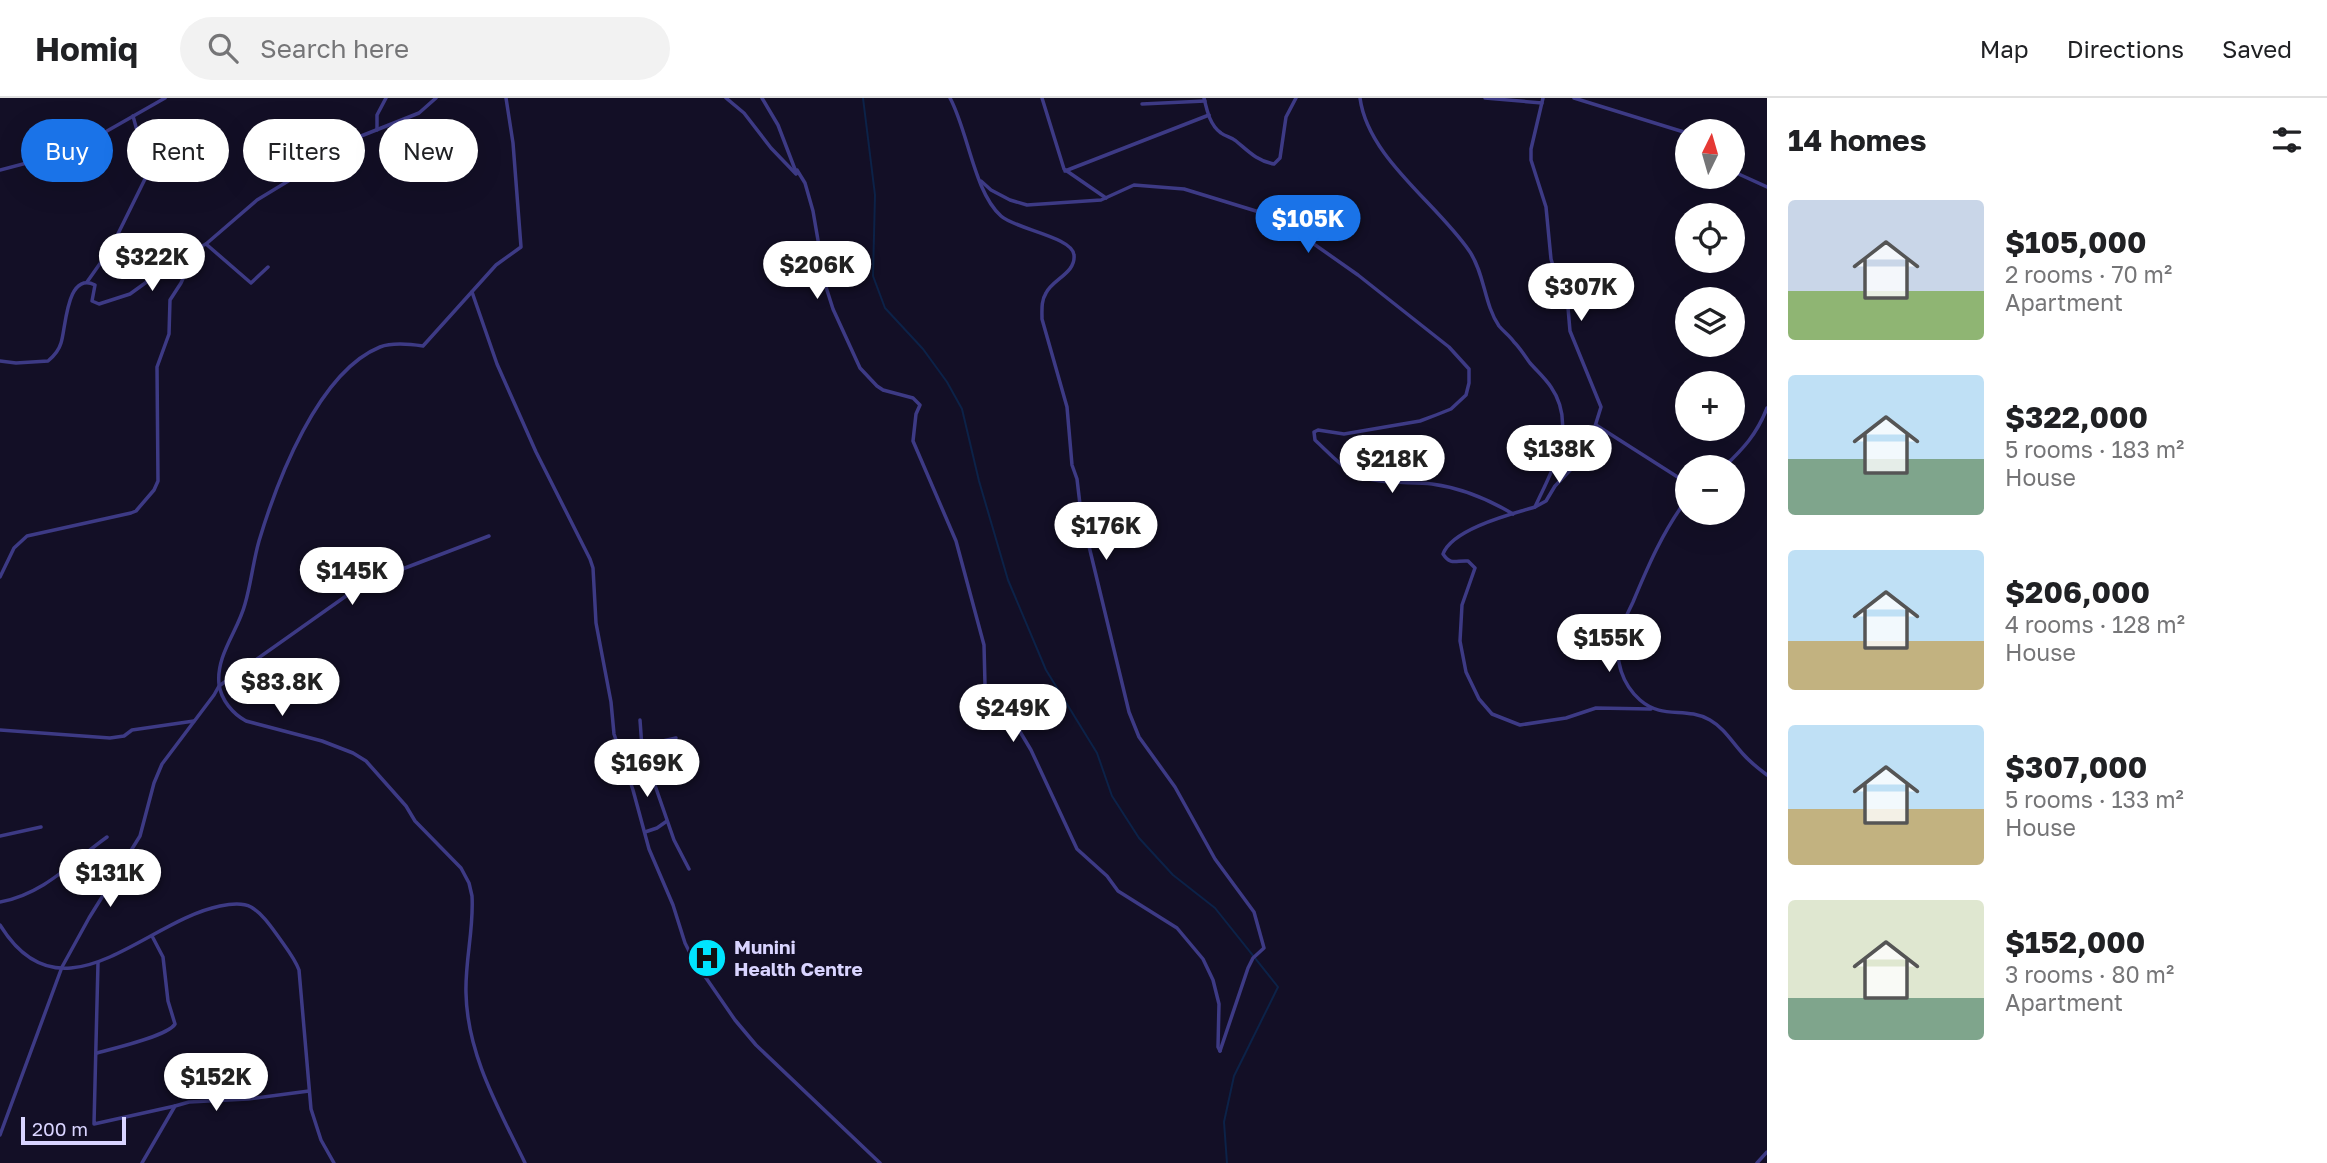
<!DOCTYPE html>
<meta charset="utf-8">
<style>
body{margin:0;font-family:"Golos Text",sans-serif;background:#f2f2f2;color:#202124;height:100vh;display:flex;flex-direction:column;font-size:26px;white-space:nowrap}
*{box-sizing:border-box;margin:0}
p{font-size:23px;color:#757577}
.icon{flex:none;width:38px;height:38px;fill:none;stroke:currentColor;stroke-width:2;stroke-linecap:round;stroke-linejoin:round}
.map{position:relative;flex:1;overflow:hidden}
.details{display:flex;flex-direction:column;background:#fff;width:560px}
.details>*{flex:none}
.top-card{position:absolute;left:21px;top:21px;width:665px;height:63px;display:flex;gap:14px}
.needle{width:46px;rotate:5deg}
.buttons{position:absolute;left:1675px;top:21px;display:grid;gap:14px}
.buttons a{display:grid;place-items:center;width:70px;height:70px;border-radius:50%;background:#fff;box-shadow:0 7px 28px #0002;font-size:35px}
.scale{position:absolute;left:21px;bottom:18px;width:105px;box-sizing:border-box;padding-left:7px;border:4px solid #d9d4ff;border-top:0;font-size:19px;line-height:24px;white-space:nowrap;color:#d9d4ff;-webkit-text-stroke:5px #130f26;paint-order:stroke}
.price{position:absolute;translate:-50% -60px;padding:0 16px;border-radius:24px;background:#fff;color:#222;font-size:23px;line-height:46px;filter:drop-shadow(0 2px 4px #0008)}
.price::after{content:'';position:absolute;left:50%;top:42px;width:21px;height:16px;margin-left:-10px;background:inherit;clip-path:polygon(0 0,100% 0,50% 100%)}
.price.current{background:#1a73e8;color:#fff}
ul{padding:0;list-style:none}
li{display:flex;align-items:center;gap:21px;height:175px;padding:0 21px}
li span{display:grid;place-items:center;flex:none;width:196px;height:140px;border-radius:7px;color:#555}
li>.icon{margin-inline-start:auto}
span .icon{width:84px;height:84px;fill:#fffc;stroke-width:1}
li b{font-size:30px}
h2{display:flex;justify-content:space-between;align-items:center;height:84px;padding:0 21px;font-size:30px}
.pill{padding:0 24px;border-radius:32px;background:#fff;box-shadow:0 7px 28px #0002;font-size:24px;line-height:63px}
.pill.current{background:#1a73e8;color:#fff}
header{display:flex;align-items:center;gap:42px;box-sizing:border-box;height:98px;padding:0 35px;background:#fff;border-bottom:2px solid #e0e0e0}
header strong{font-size:33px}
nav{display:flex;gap:38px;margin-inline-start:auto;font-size:24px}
.search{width:490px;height:63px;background:#f2f2f2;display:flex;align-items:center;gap:18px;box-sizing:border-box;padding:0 24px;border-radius:38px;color:#757577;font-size:26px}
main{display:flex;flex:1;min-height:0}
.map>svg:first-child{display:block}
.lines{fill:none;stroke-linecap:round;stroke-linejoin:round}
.stream{stroke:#0c2248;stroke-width:2}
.street{stroke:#3d3a85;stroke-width:3.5}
.labels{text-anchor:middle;stroke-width:6;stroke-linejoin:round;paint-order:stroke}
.poi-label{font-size:19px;font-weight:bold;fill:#d9d4ff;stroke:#130f26;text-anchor:start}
</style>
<header>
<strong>Homiq</strong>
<div class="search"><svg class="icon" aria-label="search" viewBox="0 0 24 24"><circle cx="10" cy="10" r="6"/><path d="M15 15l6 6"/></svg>Search here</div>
<nav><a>Map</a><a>Directions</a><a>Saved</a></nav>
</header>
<main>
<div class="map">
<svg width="1767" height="1065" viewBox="0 0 1767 1065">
<rect width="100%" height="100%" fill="#130f26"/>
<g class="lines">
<!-- stream -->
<polyline class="stream" points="863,0 875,97 873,178 885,210 923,251 947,284 962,311 979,383 1008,482 1046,572 1097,655 1112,698 1139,740 1173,777 1215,810 1278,889 1234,978 1224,1024 1227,1065"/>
<!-- street -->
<g class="street">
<path d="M 506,0 L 513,45 L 521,149 L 496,167 L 423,248 C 410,246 393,244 380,249 C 318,274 277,383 259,443 C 253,464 251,486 245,506 C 238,533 216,557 219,586 C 221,602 233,616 246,623 L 322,643 L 353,655 L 366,663 L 406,708 L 415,723 L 461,770 L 469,785 L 472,798 C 474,831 465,862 466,895 C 467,956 499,1011 525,1065"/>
<polyline points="726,0 744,15 771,50 796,76 797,72 805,85 813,113 826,189 833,211 860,270 877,288 883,292 913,300 920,307 916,316 913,343 956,443 984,547 985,587 991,601 1019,632 1031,652 1077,751 1107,778 1118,793 1177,830 1203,861 1213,882 1219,906 1218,949 1220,953"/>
<polyline points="762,0 778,27 796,74"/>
<path d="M 950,0 C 968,33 974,94 1001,118 C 1015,131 1073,139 1074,157 C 1076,175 1053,181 1046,195 C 1041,203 1042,212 1042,221 L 1067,309 L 1072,367 L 1077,381 L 1081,415 L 1129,614 L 1139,639 L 1175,689 L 1215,761 L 1254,814 L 1264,850 L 1253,860 L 1248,870 L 1220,953"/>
<polyline points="1042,0 1064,71 1106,100"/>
<path d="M 1204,0 C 1207,13 1210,27 1221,35 C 1226,39 1232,39 1236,43 C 1248,53 1257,63 1274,66 L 1280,60 L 1286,19 L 1296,0"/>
<path d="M 1360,0 C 1368,60 1437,105 1470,154 C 1485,177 1484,206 1499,228 C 1504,234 1510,238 1514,244 C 1520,250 1525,258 1530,265 C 1537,273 1545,280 1551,289 C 1578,328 1552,372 1535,409 C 1511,416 1452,431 1443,456 C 1451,468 1456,462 1468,463 L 1475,470 L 1462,507 L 1460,543 L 1466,574 L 1479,601 L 1492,616 L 1520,627 L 1566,620 L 1596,610 L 1651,611"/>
<polyline points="1485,0 1542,5"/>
<polyline points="1574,0 1687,35"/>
<polyline points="1142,6 1205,3"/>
<polyline points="377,32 377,17 386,0"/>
<polyline points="0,72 42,61 93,41 165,0"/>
<polyline points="1065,73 1209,17"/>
<polyline points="1732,73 1767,89"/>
<path d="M 981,83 L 991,92 L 1010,102 L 1027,107 L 1101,102 L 1134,87 L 1184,91 L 1269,117 L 1284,125 L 1358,177 L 1449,249 L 1469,271 L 1469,285 L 1466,297 L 1451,311 L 1436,317 L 1420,323 L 1344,336 L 1318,332 L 1314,334 L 1315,342 C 1327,353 1338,366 1352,374 C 1375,388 1407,383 1432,386 C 1462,390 1488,401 1513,416"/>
<polyline points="206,146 251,185 268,169"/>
<polyline points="87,184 111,150 145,81 147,69 133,18"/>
<polyline points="472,194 497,266 536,354 590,461 593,470 596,525 611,604 614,636 633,692 649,751 673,807 685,845 693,861 735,922 756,947 880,1065"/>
<path d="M 0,263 L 16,265 L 48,263 C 54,258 59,252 61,245 C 66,231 66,173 95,187 L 92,203 L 99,206 L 130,196 L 148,183 L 159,180 L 187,148 L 202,148 L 206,146 L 257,102 L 318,65 L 341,46 L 419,15 L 436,0"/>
<polyline points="1596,327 1687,385"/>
<path d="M 1724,369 C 1743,351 1757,336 1767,310"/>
<path d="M 1687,401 C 1663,433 1648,468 1633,504 C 1628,515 1621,527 1619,539 C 1615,563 1622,586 1640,602 C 1663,622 1685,608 1710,622 C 1724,630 1732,644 1743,656 C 1750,664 1759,671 1767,677"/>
<polyline points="1535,409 1546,403 1555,388 1579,363 1592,338 1601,309 1570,233 1567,198 1556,177 1551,161 1546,109 1531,62 1531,51 1543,0"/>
<polyline points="0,479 14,450 27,438 131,415 136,413 154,392 158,383 157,269 169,236 170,202 181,185 196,152 200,149"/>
<polyline points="640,622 642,650 674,742 689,771"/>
<polyline points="0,632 110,640 124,638 132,632 194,623"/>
<polyline points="622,661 654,645 676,640"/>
<polyline points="645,734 657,730 667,723"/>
<polyline points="0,738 41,729"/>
<path d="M 0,804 C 44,796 72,764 107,739"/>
<path d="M 0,827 C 62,928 145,823 220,808 C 229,806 242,804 251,809 C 263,816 272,830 280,841 C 287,851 295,861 299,872 L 311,1011 L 321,1042 L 334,1065"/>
<polyline points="98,865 94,1026 175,1008"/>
<path d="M 97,955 C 112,951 168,938 175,926 L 168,903 L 163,859 L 152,838"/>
<polyline points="0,1037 62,869 89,820 140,738 154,685 162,666 214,597 219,588 363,486 489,438"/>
<polyline points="142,1065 175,1008 189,1004 248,1001 309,993"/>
<polyline points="1757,1065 1767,1054"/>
</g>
</g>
<!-- icons -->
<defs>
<g id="hospital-disc" transform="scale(2.0125)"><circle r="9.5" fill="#00e5ff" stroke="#130f26"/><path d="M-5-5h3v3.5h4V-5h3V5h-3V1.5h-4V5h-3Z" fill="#111"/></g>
</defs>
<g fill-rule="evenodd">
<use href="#hospital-disc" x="707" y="860"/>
</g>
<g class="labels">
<!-- poi labels -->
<g class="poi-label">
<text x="734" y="856">Munini<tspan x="734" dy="22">Health Centre</tspan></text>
</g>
</g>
</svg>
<div class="buttons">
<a><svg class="needle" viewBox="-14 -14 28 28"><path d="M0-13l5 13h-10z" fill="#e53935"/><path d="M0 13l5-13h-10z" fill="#757577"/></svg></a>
<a><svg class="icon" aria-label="locate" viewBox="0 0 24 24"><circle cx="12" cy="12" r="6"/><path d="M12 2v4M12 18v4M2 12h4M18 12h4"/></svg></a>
<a><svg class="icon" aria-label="layers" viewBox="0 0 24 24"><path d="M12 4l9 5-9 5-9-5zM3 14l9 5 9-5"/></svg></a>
<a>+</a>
<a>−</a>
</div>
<div class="scale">200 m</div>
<b class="price current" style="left:1308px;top:157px">$105K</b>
<b class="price" style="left:152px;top:195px">$322K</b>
<b class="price" style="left:817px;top:203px">$206K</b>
<b class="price" style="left:1581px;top:225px">$307K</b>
<b class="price" style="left:1559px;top:387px">$138K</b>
<b class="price" style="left:1392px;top:397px">$218K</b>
<b class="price" style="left:1106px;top:464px">$176K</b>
<b class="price" style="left:352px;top:509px">$145K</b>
<b class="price" style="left:1609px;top:576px">$155K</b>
<b class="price" style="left:282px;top:620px">$83.8K</b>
<b class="price" style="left:1013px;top:646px">$249K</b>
<b class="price" style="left:647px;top:701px">$169K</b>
<b class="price" style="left:110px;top:811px">$131K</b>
<b class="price" style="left:216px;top:1015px">$152K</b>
<div class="top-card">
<a class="pill current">Buy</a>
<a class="pill">Rent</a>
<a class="pill">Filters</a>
<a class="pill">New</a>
</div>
</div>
<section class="details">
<h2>14 homes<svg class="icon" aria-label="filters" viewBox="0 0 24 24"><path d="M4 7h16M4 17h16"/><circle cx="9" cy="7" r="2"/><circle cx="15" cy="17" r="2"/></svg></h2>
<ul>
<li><span style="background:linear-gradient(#c9d6e8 65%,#8fb573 0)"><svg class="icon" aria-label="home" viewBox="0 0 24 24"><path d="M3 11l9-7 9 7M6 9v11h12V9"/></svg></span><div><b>$105,000</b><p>2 rooms · 70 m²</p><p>Apartment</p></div></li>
<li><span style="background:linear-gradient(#bfe0f5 60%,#7fa58c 0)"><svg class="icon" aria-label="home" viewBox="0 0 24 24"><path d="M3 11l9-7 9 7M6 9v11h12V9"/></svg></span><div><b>$322,000</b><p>5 rooms · 183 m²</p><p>House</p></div></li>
<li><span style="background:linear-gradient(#bfe0f5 65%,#c2b280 0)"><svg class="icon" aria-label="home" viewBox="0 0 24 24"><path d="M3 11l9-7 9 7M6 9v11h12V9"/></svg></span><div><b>$206,000</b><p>4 rooms · 128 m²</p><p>House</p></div></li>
<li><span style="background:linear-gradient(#bfe0f5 60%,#c2b280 0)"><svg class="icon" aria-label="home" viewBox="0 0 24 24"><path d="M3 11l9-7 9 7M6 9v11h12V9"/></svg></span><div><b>$307,000</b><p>5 rooms · 133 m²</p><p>House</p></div></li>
<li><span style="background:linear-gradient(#dfe7d0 70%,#7fa58c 0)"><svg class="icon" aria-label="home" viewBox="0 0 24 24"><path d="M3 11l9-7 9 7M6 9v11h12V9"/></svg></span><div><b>$152,000</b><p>3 rooms · 80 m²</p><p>Apartment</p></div></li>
</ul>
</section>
</main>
